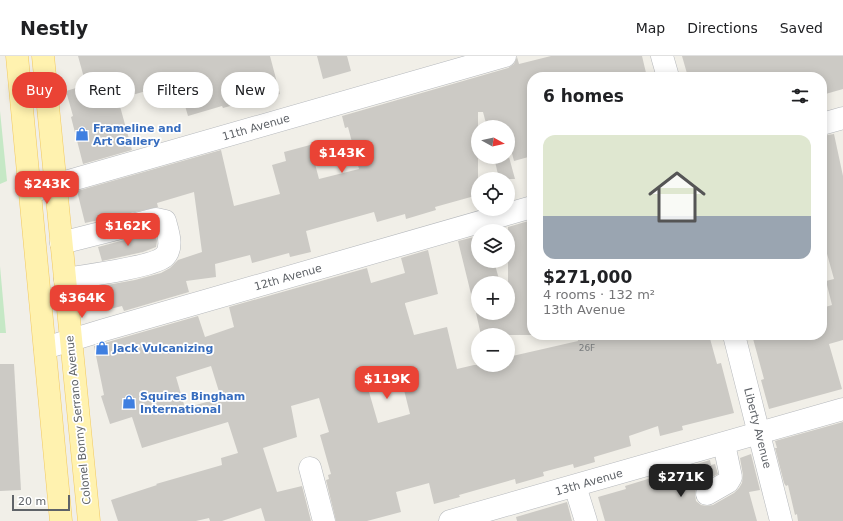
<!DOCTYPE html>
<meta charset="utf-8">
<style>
body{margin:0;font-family:"DejaVu Sans",sans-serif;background:#f6f6f6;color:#202124;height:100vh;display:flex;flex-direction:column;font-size:15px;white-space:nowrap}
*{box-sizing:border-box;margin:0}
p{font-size:13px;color:#757577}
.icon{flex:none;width:22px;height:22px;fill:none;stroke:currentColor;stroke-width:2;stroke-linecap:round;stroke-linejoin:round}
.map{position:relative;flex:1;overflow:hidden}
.sheet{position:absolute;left:527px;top:16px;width:300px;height:268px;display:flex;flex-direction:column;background:#fff;border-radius:16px;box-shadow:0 2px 10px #0003}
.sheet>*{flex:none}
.guide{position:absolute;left:12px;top:16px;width:380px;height:36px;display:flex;gap:8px}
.needle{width:26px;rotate:98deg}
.fabs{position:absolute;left:471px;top:64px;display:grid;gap:8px}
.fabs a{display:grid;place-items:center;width:44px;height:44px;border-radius:50%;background:#fff;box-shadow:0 2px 10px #0003;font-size:20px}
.scale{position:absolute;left:12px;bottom:10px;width:58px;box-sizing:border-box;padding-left:4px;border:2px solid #5f6368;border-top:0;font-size:11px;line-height:14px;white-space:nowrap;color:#5f6368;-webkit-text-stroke:3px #fff;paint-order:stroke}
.price{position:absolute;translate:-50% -34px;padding:0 9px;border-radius:8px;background:#ea4335;color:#fff;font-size:13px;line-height:26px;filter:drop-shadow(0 1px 2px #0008)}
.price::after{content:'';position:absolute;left:50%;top:24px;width:12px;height:9px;margin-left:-6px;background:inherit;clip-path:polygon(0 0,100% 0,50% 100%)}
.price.current{background:#222;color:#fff}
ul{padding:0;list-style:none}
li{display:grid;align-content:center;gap:8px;height:212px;padding:0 16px}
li+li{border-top:1px solid #e0e0e0}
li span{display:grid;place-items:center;height:124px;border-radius:12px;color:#555}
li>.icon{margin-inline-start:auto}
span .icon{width:72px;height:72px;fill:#fffc;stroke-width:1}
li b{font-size:17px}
h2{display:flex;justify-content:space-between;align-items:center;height:48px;padding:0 16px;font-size:17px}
.chip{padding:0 14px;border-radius:18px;background:#fff;box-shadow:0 2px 10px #0003;font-size:14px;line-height:36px}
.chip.current{background:#ea4335;color:#fff}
header{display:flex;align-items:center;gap:24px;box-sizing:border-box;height:56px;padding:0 20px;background:#fff;border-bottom:1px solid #e0e0e0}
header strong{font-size:19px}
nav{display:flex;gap:22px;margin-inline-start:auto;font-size:14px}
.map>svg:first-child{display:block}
.green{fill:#c5e8c5}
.building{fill:#cccac5;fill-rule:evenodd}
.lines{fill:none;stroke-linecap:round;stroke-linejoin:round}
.minor-casing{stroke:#b5b8bc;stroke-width:23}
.major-casing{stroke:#f2c960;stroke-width:23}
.minor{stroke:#fff;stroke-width:22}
.major{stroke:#fff2af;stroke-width:22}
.labels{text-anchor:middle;stroke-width:3.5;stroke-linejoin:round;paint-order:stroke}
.number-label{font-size:9px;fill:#7a7d7f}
.street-label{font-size:11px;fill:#5f6368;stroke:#fff}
.shop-label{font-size:11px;font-weight:bold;fill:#366cbe;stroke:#fff;text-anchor:start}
</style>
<header>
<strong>Nestly</strong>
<nav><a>Map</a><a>Directions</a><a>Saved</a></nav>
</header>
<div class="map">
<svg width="843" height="465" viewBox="0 0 843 465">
<rect width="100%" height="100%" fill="#f1efe8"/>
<!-- green -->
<g class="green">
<polygon points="0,55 7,125 0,128"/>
<polygon points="0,210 6,277 0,277"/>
</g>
<!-- building -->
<g class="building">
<polygon points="78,0 270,0 280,38 248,48 248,45 223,52 222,50 188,60 178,26 118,43 132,94 83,108 71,61 73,60 66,35 86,29"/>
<polygon points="317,0 347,0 351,15 323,23"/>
<polygon points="551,0 642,0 647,21 532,21 532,100 514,105 508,82 508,71 487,71 483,56 478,56 478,139 435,151 436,154 406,163 405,158 377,166 374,156 306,175 311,196 290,201 289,197 252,207 250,199 215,208 216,221 186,225 189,236 124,255 122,250 102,255 96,231 135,224 161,217 170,212 178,204 202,196 194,136 157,147 158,151 85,167 77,135 221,94 234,150 280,138 272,109 286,105 284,96 310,89 319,123 359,113 348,71 345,72 342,60 508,12 514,8 517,1 519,8"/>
<polygon points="682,0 843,0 843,33 822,39 822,21 688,21"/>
<polygon points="834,78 843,120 843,284 829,288 842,333 769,353 761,324 764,323 752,279 822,279 822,252 832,249 826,225 834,223 822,180 822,80"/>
<polygon points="494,101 509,101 515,123 499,123"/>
<polygon points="532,164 532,279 481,279 476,257 508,257 508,171"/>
<polygon points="155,176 157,185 156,191 143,196 102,205 98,191"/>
<polygon points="478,180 478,205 494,205 500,227 478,227 478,241 472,242 458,185"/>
<path d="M 428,194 L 438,238 L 405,247 L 405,248 L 414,279 L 447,271 L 457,313 L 474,309 L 508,309 L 508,301 L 578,285 L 577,279 L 709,279 L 717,308 L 721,307 L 734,357 L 682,370 L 683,374 L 660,380 L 658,370 L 629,380 L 631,390 L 594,401 L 595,406 L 574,412 L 573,408 L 543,416 L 544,420 L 516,428 L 515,423 L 459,439 L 460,441 L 434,448 L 429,427 L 396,436 L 401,456 L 367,465 L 336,465 L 326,424 L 329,423 L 328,419 L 331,418 L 320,379 L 329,376 L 319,342 L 291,350 L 297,381 L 263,392 L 277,436 L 302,430 L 311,465 L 265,465 L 261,452 L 222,465 L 210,465 L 209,462 L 196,465 L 118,465 L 111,444 L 157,429 L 156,428 L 222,409 L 221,402 L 238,397 L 228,366 L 142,392 L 132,361 L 110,368 L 101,340 L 104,339 L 94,290 L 198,260 L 205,281 L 234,271 L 229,251 L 367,212 L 371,227 L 405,217 L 401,202 ZM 211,310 L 221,342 L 185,352 L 176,321 ZM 402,326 L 410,358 L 378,367 L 369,336 Z"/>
<polygon points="0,308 14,308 21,434 0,435"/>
<polygon points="843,366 843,465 798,465 797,458 795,459 788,429 786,430 784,427 775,392 777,392 775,385"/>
<polygon points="751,398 760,434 749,436 757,465 605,465 598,441 626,433 625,430 710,404 711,409 715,408 718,418 700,427 696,432 695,438 696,445 701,449 707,450 713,449 734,437 739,432 742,427 743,419 740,402"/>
<polygon points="567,446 572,465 517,465 516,461"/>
</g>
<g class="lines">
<!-- minor casing -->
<g class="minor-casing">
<g id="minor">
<polyline points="662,0 668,21"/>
<polyline points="822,68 843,62"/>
<polyline points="30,136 505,0"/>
<path d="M 61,187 L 156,163 L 165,165 C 168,176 174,192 164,201 C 152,211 84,220 65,223"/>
<polyline points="734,279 781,465"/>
<polyline points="45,292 104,274 532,151"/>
<polyline points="310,412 324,465"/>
<polyline points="575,430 586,465"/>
<polyline points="707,438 728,426 731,421 724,388"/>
<polyline points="450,465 843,353"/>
</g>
</g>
<!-- major casing -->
<g class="major-casing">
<g id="major">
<polyline points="17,0 61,465"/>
<polyline points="43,0 89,465"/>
</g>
</g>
<!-- minor -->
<use href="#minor" class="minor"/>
<!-- major -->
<use href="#major" class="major"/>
</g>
<!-- icons -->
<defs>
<g id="shop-bare" transform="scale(1.08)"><path d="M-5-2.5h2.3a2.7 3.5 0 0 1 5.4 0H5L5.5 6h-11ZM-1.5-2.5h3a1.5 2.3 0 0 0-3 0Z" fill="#3f7fe0" stroke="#fff" stroke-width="2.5" paint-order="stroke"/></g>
</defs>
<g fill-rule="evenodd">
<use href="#shop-bare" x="82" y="78"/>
<use href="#shop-bare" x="102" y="292"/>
<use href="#shop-bare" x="129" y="346"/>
</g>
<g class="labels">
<!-- number labels -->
<g class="number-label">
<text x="587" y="295">26F</text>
</g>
<!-- street labels -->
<g class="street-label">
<text transform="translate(256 71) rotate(-16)" y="4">11th Avenue</text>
<text transform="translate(288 221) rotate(-16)" y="4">12th Avenue</text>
<text transform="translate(78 364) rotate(-96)" y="4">Colonel Bonny Serrano Avenue</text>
<text transform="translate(758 372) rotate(76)" y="4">Liberty Avenue</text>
<text transform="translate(589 426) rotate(-16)" y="4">13th Avenue</text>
</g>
<!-- shop labels -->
<g class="shop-label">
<text x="93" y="76">Frameline and<tspan x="93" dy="13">Art Gallery</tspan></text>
<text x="113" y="296">Jack Vulcanizing</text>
<text x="140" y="344">Squires Bingham<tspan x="140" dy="13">International</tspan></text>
</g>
</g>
</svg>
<div class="fabs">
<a><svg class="needle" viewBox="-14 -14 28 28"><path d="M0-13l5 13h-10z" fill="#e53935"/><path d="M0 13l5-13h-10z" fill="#757577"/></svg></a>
<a><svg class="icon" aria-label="locate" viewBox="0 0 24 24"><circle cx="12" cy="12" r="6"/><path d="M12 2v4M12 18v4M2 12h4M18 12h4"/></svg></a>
<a><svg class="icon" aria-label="layers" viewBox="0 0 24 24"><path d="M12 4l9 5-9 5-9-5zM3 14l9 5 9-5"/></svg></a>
<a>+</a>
<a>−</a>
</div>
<div class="scale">20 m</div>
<b class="price" style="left:342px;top:118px">$143K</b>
<b class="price" style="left:47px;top:149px">$243K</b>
<b class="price" style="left:128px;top:191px">$162K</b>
<b class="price" style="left:82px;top:263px">$364K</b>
<b class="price" style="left:387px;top:344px">$119K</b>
<b class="price current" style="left:681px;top:442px">$271K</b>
<div class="guide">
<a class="chip current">Buy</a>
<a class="chip">Rent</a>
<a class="chip">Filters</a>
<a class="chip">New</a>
</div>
<section class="sheet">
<h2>6 homes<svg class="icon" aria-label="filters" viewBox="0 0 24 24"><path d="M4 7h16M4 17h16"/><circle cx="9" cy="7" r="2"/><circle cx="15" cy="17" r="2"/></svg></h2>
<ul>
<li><span style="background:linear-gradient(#dfe7d0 65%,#9aa5b1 0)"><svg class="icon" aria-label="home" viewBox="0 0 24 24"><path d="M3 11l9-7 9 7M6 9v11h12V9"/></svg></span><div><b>$271,000</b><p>4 rooms · 132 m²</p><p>13th Avenue</p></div></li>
</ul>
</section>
</div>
